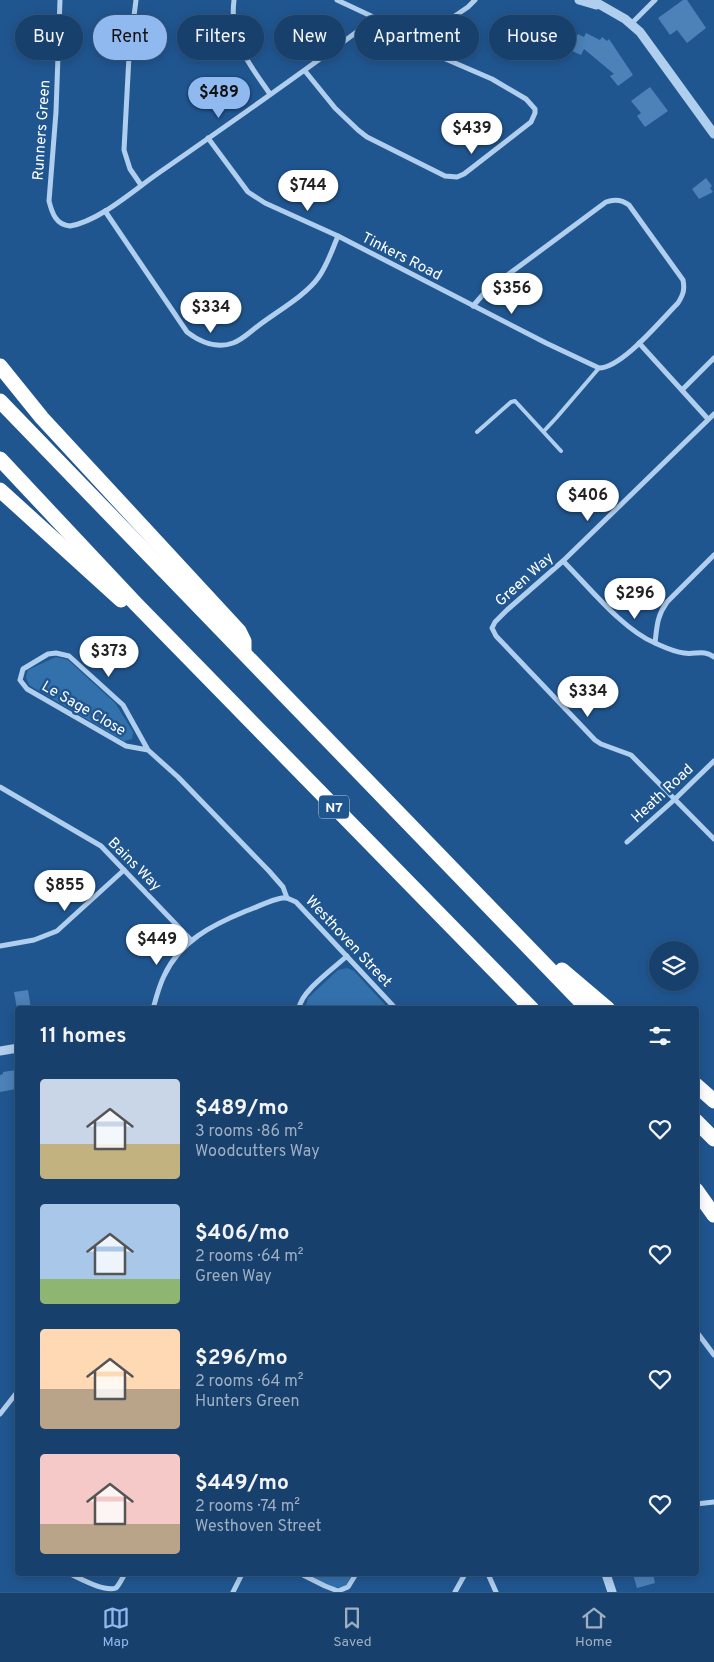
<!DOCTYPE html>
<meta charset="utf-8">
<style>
body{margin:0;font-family:Overpass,sans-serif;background:#254b74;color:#f1f3f6;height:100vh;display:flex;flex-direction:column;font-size:19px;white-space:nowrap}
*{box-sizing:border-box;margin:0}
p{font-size:16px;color:#9fafc2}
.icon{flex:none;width:28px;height:28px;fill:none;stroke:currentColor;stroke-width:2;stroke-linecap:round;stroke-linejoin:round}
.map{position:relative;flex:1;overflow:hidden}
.details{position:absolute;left:15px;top:1006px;width:684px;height:570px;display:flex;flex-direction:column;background:#18406c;border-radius:5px;box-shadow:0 2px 12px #0003,0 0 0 1px #36597f}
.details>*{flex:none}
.hud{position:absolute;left:15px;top:15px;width:685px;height:45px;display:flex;gap:10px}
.tools{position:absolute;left:649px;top:941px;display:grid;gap:10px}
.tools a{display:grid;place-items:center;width:50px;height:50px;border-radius:50%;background:#18406c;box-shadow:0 2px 12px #0003,0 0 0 1px #36597f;font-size:25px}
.price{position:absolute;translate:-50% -42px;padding:0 11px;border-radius:18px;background:#fff;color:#222;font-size:16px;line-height:32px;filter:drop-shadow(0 1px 2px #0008)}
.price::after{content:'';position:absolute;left:50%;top:30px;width:15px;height:11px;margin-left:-8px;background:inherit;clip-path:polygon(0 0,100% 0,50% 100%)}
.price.selected{background:#90b9f0;color:#111}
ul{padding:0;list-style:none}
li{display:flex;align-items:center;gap:15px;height:125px;padding:0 25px}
li span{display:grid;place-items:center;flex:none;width:140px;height:100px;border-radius:5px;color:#555}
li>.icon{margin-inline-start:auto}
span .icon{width:60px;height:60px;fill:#fffc;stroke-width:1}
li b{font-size:21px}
h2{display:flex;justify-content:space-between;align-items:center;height:60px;padding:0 25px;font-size:21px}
.chip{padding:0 18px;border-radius:22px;background:#18406c;box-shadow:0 2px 12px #0003,0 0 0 1px #36597f;font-size:18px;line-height:45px}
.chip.selected{background:#90b9f0;color:#111}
.menu{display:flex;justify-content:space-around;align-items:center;height:70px;border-top:1px solid #36597f;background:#18406c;font-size:14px;color:#9fafc2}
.menu a{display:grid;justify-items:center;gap:2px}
.menu .selected{color:#90b9f0}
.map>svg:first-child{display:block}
.green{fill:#3371ad}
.building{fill:#4c82b8}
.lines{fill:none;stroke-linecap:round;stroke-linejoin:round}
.service{stroke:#b0ceed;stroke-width:4}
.minor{stroke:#b0ceed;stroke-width:5}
.tertiary{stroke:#b0ceed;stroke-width:9}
.motorway{stroke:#fff;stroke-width:15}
.labels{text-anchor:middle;stroke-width:5;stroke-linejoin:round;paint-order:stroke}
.shield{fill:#205690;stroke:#bcccde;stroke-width:1}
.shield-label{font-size:14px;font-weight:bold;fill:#fff}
.street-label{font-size:15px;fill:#fff;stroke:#205690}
</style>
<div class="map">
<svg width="714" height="1592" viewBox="0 0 714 1592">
<rect width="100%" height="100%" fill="#205690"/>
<!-- green -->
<g class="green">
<polygon points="56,657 68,660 115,703 133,732 132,739 124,741 29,685 26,677 28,670"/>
<polygon points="347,968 354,971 389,1009 305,1009 308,998 338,970"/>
<polygon points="306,1574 352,1574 345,1587 334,1588"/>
</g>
<!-- building -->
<g class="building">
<polygon points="683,0 687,0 706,28 687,43 677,30 670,35 658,18"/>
<polygon points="586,33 600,40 602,37 607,41 609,39 633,75 618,86 610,76 614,74 584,49 581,55 570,50 578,34 584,37"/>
<polygon points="650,87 668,111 645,127 637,116 641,113 631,101"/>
<polygon points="706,178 712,186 710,188 713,192 699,199 692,189"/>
<polygon points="28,990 31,1009 17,1009 14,992"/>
<polygon points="16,1070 18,1081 14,1081 16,1089 0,1092 0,1075 3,1074 3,1072"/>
<polygon points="633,1574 653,1574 655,1583 637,1588"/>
</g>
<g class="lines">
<!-- service -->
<g class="service">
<polyline points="544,431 557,417 599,368"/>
<polyline points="477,432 511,402 515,401 561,451"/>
</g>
<!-- minor -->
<g class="minor">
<path d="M 60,0 L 56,112 L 49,201 C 52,213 56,225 70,226 C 100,221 135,189 160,172 C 232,122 304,72 374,19"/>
<polyline points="136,0 129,56 124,150 130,169 141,185"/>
<path d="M 234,0 C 229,41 248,62 270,94"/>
<polyline points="337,0 416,37 424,37 468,7 475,0"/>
<polyline points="631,24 655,0"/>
<polyline points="305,71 335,108 358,130 367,137 445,176 457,177 464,174 531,122 535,113 535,109 526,99 492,79 441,57 434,50 424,37"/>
<path d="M 208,138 L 248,192 L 265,203 L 338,236 L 546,343 L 599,368 C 622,368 661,320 678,303 C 683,295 685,290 683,280 L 629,205 C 621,199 614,199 606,202 L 486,291 L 473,306"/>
<path d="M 105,211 L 187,332 C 200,342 217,349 233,343 C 242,340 251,331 258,326 C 276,312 305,296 318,278 C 327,266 332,250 338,236"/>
<polyline points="639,343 708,419"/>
<polyline points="682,390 714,358"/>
<polyline points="714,414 563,561 507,610 495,622 492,628 496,636 595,740 601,744 631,755 714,839"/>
<path d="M 563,561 C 588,586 623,630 655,643 C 664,647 674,652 684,653 C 695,655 704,649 714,657"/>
<path d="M 655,643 C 657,626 657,616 667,602 L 714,555"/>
<polyline points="148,750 126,746 27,689 20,680 23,669 48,654 56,653 69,656 123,705 148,750 178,777 269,871 283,887 287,898"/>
<polyline points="0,787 101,846 191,940"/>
<polyline points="627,842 674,800 714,761"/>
<polyline points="0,946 34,940 57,931 124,870"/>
<path d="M 153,1009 C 156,998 159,986 164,976 C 180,941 212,925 246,911 C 258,907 270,900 282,898 L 287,898 L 296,902 L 396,1009"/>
<path d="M 299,1009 C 300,992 334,968 347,956"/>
<polyline points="696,1331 714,1355"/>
<polyline points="0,1414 18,1391"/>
<polyline points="696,1504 714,1502"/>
<path d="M 70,1574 C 81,1579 104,1592 116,1588 C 120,1584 122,1578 125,1574"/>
<polyline points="301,1574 325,1586 338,1591 348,1587 356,1574"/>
<polyline points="488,1574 496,1592"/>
<polyline points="233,1592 242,1574"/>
<polyline points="455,1592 465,1574"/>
</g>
<!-- tertiary -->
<g class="tertiary">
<polyline points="579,0 596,5"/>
<polyline points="592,0 625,19 640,32 714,134"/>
<polyline points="0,1051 18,1048"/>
<polyline points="606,1574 612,1592"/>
</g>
<!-- motorway -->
<g class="motorway">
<polyline points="0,366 42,418 239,631 244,641 244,650"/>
<polyline points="0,401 588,1009"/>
<polyline points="0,459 136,604 532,1009"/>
<polyline points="0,490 121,600"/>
<polyline points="562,970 608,1009"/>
<polyline points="696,1085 714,1101"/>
<polyline points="696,1121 714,1139"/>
<polyline points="696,1190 714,1215"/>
</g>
</g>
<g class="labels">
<!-- shield labels -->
<rect class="shield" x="319" y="795.5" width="30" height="23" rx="4"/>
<g class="shield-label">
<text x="334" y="812">N7</text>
</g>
<!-- street labels -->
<g class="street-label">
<text transform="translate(41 130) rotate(-86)" y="5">Runners Green</text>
<text transform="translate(402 256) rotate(27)" y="5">Tinkers Road</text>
<text transform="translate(524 579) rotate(-42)" y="5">Green Way</text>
<text transform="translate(84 708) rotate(30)" y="5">Le Sage Close</text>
<text transform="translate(662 793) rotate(-43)" y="5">Heath Road</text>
<text transform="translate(135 864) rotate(45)" y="5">Bains Way</text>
<text transform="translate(349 941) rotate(47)" y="5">Westhoven Street</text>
</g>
</g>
</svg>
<div class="tools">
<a><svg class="icon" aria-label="layers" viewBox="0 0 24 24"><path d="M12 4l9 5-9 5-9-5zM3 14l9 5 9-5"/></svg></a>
</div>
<b class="price selected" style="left:219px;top:119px">$489</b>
<b class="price" style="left:472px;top:155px">$439</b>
<b class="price" style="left:308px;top:212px">$744</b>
<b class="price" style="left:512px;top:315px">$356</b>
<b class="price" style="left:211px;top:334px">$334</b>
<b class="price" style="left:588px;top:522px">$406</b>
<b class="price" style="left:635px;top:620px">$296</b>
<b class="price" style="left:109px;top:678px">$373</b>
<b class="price" style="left:588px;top:718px">$334</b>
<b class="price" style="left:65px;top:912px">$855</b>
<b class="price" style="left:157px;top:966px">$449</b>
<div class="hud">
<a class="chip">Buy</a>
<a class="chip selected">Rent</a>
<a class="chip">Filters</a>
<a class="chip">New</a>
<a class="chip">Apartment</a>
<a class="chip">House</a>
</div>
<section class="details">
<h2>11 homes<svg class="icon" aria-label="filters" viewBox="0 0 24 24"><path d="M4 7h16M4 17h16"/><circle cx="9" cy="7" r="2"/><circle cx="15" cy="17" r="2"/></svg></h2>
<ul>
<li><span style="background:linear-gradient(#c9d6e8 65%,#c2b280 0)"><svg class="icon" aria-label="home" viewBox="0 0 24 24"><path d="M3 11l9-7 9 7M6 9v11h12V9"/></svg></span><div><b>$489/mo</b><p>3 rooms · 86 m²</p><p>Woodcutters Way</p></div><svg class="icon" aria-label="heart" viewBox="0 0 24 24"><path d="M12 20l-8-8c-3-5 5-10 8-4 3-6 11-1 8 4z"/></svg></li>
<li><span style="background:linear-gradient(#a9c7e8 75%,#8fb573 0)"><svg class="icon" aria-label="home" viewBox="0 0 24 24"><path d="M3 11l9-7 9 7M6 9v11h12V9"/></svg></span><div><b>$406/mo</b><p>2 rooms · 64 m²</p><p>Green Way</p></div><svg class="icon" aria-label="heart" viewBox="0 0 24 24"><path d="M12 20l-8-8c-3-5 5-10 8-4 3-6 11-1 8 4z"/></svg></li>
<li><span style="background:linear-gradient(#ffd9b3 60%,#b9a48a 0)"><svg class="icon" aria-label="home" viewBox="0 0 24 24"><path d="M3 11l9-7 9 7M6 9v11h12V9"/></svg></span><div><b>$296/mo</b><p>2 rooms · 64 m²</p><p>Hunters Green</p></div><svg class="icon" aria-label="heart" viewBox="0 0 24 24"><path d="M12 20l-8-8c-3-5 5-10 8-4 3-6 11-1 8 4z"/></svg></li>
<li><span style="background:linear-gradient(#f6c9c9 70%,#b9a48a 0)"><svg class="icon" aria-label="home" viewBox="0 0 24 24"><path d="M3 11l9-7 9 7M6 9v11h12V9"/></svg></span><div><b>$449/mo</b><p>2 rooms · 74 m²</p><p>Westhoven Street</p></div><svg class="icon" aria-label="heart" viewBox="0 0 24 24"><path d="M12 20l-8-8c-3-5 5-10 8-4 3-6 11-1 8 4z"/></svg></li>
</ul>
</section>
</div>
<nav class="menu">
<a class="selected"><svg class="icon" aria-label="map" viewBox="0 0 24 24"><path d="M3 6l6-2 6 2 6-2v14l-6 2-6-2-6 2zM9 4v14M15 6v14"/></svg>Map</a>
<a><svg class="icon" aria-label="saved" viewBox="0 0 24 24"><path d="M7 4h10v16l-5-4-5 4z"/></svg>Saved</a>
<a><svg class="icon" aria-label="home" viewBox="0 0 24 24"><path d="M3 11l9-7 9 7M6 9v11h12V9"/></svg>Home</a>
</nav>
